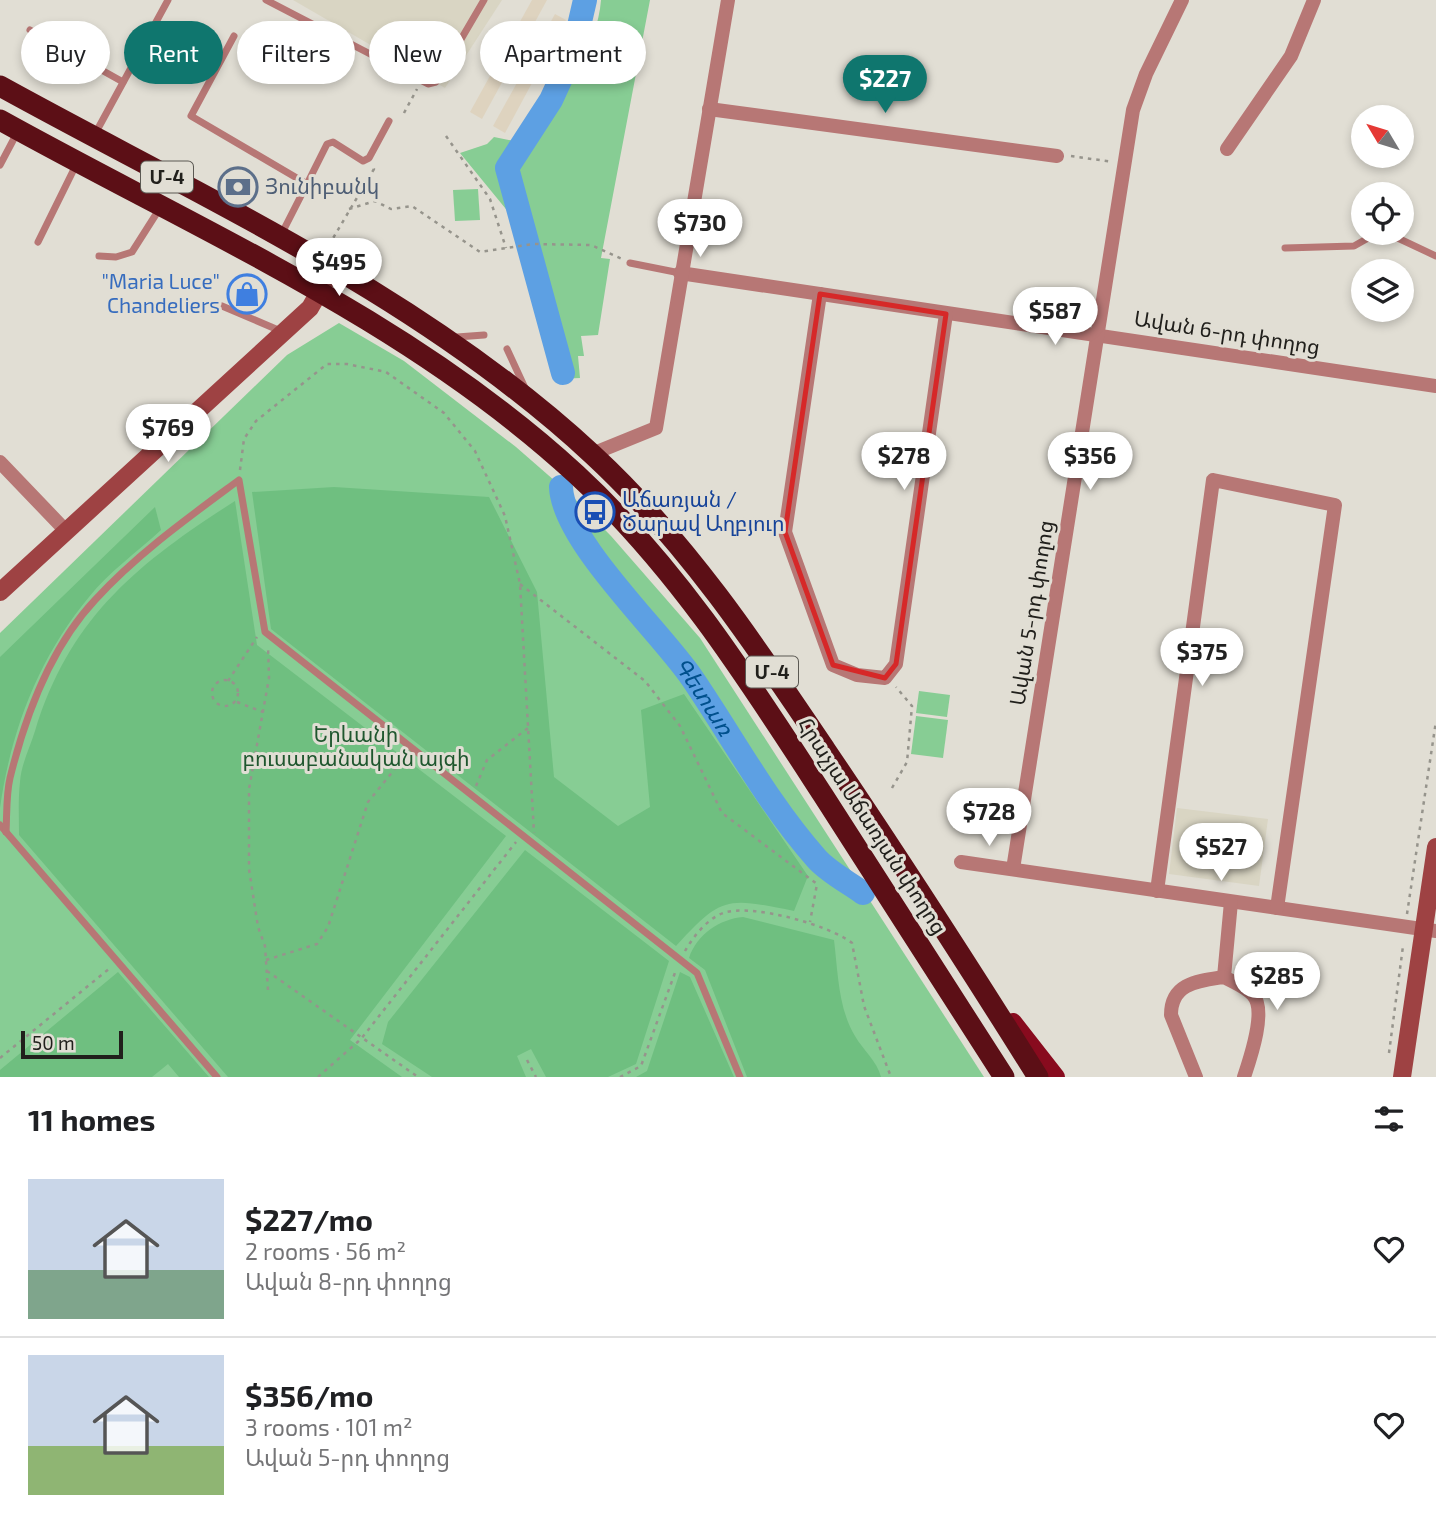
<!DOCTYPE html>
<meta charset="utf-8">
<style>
body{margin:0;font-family:"Exo 2","Noto Sans Armenian",sans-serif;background:#f6f6f6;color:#202124;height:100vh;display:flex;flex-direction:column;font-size:26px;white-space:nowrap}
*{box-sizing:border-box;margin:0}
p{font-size:23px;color:#757577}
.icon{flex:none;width:38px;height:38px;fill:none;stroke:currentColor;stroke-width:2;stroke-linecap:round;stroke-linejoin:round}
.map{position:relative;height:1077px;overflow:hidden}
.details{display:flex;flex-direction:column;background:#fff;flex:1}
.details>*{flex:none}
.top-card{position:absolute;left:21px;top:21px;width:700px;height:63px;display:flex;gap:14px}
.needle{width:46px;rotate:308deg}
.fabs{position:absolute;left:1351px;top:105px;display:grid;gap:14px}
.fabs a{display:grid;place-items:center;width:63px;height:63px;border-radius:50%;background:#fff;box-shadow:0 4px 10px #0003;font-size:35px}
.scale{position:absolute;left:21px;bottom:18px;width:102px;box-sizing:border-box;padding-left:7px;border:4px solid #21201c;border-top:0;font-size:19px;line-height:24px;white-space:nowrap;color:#21201c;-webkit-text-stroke:5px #e1ded4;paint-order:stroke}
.price{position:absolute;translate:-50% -60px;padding:0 16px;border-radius:24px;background:#fff;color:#222;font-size:23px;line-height:46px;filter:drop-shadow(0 2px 4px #0008)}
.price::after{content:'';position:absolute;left:50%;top:42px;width:21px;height:16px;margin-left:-10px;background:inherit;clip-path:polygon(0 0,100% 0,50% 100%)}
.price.current{background:#0f766e;color:#fff}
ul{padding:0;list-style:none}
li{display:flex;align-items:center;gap:21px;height:175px;padding:0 28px}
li+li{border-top:2px solid #e0e0e0}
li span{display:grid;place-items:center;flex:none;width:196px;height:140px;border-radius:0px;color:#555}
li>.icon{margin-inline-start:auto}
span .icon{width:84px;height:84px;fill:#fffc;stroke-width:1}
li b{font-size:30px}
h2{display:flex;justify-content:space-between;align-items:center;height:84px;padding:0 28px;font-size:30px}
.chip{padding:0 24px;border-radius:32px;background:#fff;box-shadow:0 4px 10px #0003;font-size:24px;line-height:63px}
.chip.current{background:#0f766e;color:#fff}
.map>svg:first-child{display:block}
.industrial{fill:#ded3bf}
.built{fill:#d9d5c3}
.green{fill:#87cd94}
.forest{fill:#6fbf80}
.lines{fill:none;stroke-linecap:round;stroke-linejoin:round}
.river{stroke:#5da0e3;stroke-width:24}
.path{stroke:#96948c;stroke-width:2.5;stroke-dasharray:3.5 5;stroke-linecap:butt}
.lane{stroke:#b77775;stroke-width:7}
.street{stroke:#b77775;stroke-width:14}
.secondary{stroke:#9e4243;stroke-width:18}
.primary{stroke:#880b1e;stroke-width:18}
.highway{stroke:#5c0f16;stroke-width:21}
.marked{fill:none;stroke:#d62828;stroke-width:5;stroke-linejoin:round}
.labels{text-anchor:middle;stroke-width:6;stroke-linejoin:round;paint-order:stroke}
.shield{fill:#e1ded4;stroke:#5b5953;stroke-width:2}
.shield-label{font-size:19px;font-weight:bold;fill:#21201c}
.service-label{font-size:21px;fill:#4e5e75;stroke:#e1ded4;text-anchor:start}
.shop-label{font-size:21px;fill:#366cbe;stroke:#e1ded4;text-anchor:end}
.street-label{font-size:21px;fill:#21201c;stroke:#e1ded4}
.transit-label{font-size:21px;fill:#164399;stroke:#e1ded4;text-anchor:start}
.park-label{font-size:21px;fill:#1f572e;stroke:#e1ded4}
.water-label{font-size:23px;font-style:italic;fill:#00508d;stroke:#e1ded4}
</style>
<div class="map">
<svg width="1436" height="1077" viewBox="0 0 1436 1077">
<rect width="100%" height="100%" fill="#e1ded4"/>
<!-- industrial -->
<g class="industrial">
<polygon points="532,0 547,0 482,119 470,112"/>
<polygon points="555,14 566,20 505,133 493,126"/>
</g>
<!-- built -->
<g class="built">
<polygon points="293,0 502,0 445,88"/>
<polygon points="1177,808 1268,819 1259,886 1169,874"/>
</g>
<!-- green -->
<g class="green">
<path d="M 601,0 L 650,0 L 601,258 L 610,259 L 598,335 L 581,336 L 584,356 L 578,356 L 580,378 L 557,379 L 514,219 L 460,153 L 487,144 L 494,137 L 529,144 C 558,109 598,46 601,0 Z"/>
<polygon points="478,189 480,220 455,221 453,190"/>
<polygon points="339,323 404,361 516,447 571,495 611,536 700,638 984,1077 0,1077 0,633 287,355"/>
<polygon points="919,691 950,695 947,717 916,713"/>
<polygon points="916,716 948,720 943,758 911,754"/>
</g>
<!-- forest -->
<g class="forest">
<path d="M 334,487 L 489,497 L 537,592 L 554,777 L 618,826 L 650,807 L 641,710 L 684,694 L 808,876 L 794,911 C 728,898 723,894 676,946 L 271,629 L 252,492 Z"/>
<path d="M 235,501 L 257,645 L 506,836 L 350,1040 L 402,1077 L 228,1077 L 19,835 C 19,818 18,800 20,782 C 21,765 30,747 35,731 C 70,617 138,563 235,501 Z"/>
<path d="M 155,507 L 161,530 C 137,552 109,572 89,597 C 39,657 11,730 0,808 L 0,657 Z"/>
<polygon points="525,850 669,961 636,1064 608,1077 546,1077 531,1049 517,1056 526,1077 432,1077 382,1044 388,1022"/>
<path d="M 743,917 L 834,940 C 838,972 838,1008 855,1036 C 863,1050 877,1061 881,1077 L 747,1077 L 705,970 L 689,958 C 697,934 720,919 743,917 Z"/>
<polygon points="118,972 209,1077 179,1077 168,1064 152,1077 0,1077 0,1070"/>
<polygon points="680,972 690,977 734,1077 636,1077 647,1071"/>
</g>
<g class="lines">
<!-- river -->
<g class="river">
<polyline points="563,373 507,168 551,100 573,52 585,0"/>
<path id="s1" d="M 561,487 C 563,541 660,631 692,678 C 733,738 768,804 816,858 C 828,872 848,882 863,893"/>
</g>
<!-- path -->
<g class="path">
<polyline points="404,113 417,89"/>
<polyline points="446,136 490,199 506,248"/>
<polyline points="1071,156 1113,162"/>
<polyline points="349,209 375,201 391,209 412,206 480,252 534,244 591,245 622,259"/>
<polyline points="329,245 374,169 372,167"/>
<polyline points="240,470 244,439 256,421 327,364 347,364 386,372 444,413 475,451 505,516 520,584 534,833"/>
<polyline points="520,584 645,681 680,726 722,813 817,884 810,922"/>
<circle cx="225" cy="693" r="13"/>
<polyline points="228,681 257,637"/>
<polyline points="237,702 263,712"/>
<polyline points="476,786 487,760 528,728"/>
<polyline points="892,788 907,762 912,706 896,687"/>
<polyline points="1407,914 1436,721"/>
<path d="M 685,951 C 693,937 707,919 723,913 C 751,903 829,925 852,943 L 864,1006 L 891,1077"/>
<polyline points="266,960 317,944 328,927 368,802 407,754"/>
<polyline points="267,971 418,1077"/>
<polyline points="268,990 265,946 258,927 249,869 249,789 269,678 268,646"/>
<polyline points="1389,1053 1403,946"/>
<polyline points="0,1058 110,968"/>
<polyline points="527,1060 536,1077"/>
<polyline points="318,1077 361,1039 516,842"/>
<polyline points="620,1077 641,1066 676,970"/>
</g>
<!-- lane -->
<g class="lane">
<polyline points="266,0 428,84 436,82 484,0"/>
<polyline points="30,30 123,82"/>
<polyline points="234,36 191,116 307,184 281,235"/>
<polyline points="95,134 168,0"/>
<polyline points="0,165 18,131"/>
<polyline points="307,184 327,144 333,142 363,161 369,158 389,121"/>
<polyline points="1387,233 1436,256"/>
<polyline points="38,242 77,163"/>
<polyline points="1285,248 1354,246 1377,233"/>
<polyline points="99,256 116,257 132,252 160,208"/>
<polyline points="630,263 680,273"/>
<polyline points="222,306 283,332"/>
<polyline points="457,337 484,335"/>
<polyline points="507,349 525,388"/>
<polyline points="0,825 217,1077"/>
<path d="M 6,832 C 7,815 6,795 10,778 C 25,717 51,647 95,600 C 137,554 189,517 239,480 L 265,632 L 697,973 L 740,1077"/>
</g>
<!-- street -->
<g class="street">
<polyline points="709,109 1057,156"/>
<polyline points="1227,149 1291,56 1314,0"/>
<polyline points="680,273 1436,386"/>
<polyline points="820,294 785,532 833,665 857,675 885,678 896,664 946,314"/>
<polyline points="592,454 656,428 728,0"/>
<polyline points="0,462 65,530"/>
<polyline points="961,862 1436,931"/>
<polyline points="1013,869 1133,110 1146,74 1182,0"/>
<polyline points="1157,891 1213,480 1335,505 1277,908"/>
<polyline points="1224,977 1231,902"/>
<path d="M 1196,1077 L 1171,1015 C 1171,983 1198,981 1224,977 C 1233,982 1246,987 1253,995 C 1267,1010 1250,1059 1244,1077"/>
</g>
<!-- secondary -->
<g class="secondary">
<polyline points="0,592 310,308 333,268"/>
<polyline points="1402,1077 1436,847"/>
</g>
<!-- primary -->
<polyline class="primary" points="1013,1022 1056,1077"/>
<!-- highway -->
<g class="highway">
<path d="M 0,86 C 203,198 422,296 593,455 C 685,540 756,646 825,749 C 898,857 969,967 1038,1077"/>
<path d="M 0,120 C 196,229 409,320 576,474 C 677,567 749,681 823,795 C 883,889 944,983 1004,1077"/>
</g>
</g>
<!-- marked area -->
<path class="marked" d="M 820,294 L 946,314 L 896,664 L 885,678 L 833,665 L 785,532 Z"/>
<!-- icons -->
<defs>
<g id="bank-ring" transform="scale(2.0125)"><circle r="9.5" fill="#e1ded4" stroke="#5c6f8a" stroke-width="1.5"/><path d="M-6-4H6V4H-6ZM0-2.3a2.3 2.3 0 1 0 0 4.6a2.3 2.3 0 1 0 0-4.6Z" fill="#5c6f8a"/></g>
<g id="shop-ring" transform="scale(2.0125)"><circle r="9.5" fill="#e1ded4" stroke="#3f7fe0" stroke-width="1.5"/><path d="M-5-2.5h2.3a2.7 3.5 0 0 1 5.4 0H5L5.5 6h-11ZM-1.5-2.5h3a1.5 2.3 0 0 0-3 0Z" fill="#3f7fe0"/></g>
<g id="bus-ring" transform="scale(2.0125)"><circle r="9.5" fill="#e1ded4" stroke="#1a4fb4" stroke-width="1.5"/><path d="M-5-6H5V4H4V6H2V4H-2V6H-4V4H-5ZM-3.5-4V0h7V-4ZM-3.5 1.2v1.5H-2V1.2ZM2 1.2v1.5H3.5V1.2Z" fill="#1a4fb4"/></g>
</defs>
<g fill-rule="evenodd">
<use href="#bank-ring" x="238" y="187"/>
<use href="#shop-ring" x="247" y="294"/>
<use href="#bus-ring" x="595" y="512"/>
</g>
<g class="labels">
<!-- shield labels -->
<g class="shield">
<rect x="141" y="161.5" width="52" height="31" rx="5"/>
<rect x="746" y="656.5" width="52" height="31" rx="5"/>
</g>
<g class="shield-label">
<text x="167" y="184">Մ-4</text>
<text x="772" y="679">Մ-4</text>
</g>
<!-- service labels -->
<g class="service-label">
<text x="265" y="194">Յունիբանկ</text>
</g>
<!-- shop labels -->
<g class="shop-label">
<text x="220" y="289">"Maria Luce"<tspan x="220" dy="24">Chandeliers</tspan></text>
</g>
<!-- street labels -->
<g class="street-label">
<text transform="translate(1227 333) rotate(9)" y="7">Ավան 6-րդ փողոց</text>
<text transform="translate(1032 613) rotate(-81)" y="7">Ավան 5-րդ փողոց</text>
<text transform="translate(872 826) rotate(57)" y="7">Հրաչյա Աճառյան փողոց</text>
</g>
<!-- transit labels -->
<g class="transit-label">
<text x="622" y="507">Աճառյան /<tspan x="622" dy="24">Ծարավ Աղբյուր</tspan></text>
</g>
<!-- park labels -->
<g class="park-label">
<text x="356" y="742">Երևանի<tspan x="356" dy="24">բուսաբանական այգի</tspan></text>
</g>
<!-- water labels -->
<g class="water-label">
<text dy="8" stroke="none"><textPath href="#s1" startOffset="256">Գետառ</textPath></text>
</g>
</g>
</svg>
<div class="fabs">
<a><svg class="needle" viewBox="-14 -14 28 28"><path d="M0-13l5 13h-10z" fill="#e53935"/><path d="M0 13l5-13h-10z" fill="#757577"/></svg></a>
<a><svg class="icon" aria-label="locate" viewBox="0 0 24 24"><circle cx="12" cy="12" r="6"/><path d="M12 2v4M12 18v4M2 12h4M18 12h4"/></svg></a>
<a><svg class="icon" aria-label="layers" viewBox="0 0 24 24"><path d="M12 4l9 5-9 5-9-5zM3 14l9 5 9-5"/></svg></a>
</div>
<div class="scale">50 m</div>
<b class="price current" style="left:885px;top:115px">$227</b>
<b class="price" style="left:700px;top:259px">$730</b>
<b class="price" style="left:339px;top:298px">$495</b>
<b class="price" style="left:1055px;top:347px">$587</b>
<b class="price" style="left:168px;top:464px">$769</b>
<b class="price" style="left:904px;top:492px">$278</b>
<b class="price" style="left:1090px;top:492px">$356</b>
<b class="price" style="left:1202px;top:688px">$375</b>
<b class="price" style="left:989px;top:848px">$728</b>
<b class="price" style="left:1221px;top:883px">$527</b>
<b class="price" style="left:1277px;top:1012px">$285</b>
<div class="top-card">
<a class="chip">Buy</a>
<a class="chip current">Rent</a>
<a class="chip">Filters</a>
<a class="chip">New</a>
<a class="chip">Apartment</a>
</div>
</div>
<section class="details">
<h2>11 homes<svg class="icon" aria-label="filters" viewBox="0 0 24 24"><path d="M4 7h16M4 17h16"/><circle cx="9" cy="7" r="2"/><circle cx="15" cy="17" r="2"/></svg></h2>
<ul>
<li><span style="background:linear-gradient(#c9d6e8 65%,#7fa58c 0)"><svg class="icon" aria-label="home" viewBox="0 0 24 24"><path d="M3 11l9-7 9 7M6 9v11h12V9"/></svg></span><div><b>$227/mo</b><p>2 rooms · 56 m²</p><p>Ավան 8-րդ փողոց</p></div><svg class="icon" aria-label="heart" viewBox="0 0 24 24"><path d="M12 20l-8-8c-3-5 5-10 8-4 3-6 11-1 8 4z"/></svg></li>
<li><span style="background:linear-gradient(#c9d6e8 65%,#8fb573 0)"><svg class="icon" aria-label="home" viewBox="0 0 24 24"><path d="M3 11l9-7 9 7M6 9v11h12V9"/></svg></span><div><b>$356/mo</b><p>3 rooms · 101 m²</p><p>Ավան 5-րդ փողոց</p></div><svg class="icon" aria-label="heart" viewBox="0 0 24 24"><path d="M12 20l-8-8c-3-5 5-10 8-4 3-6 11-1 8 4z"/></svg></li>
</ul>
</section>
